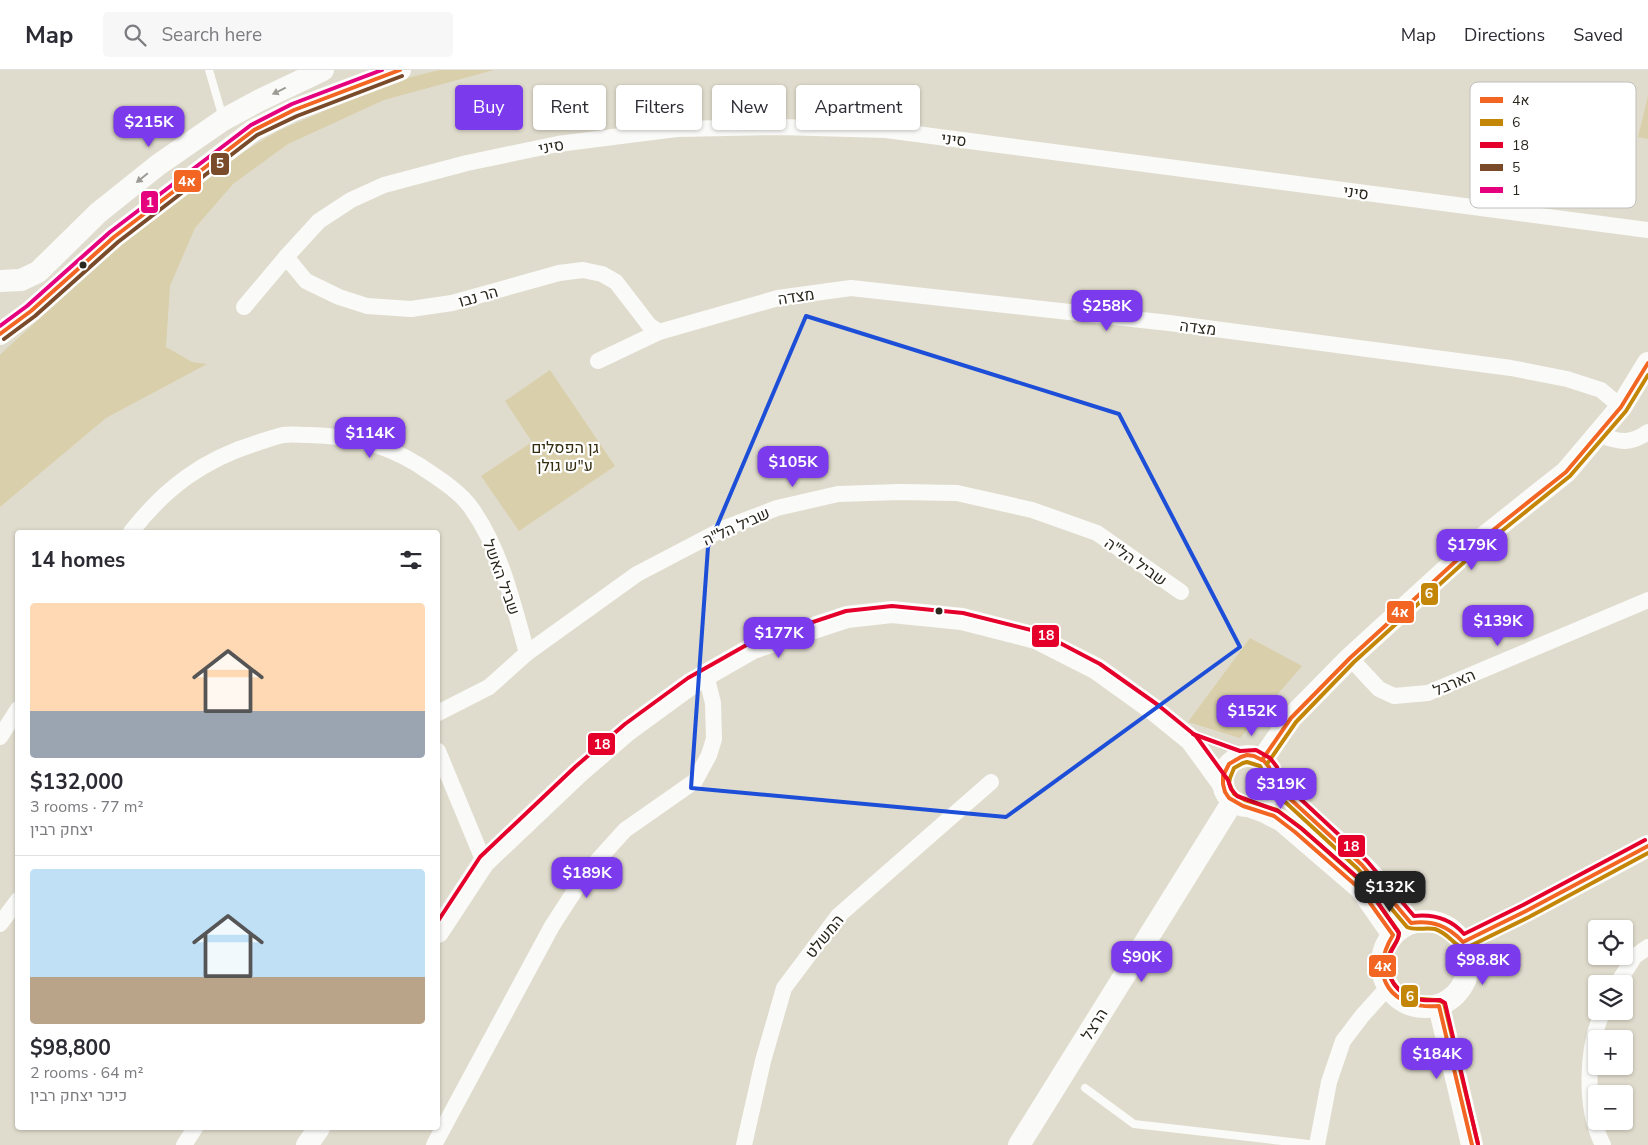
<!DOCTYPE html>
<meta charset="utf-8">
<style>
body{margin:0;font-family:"Nunito Sans",Heebo,sans-serif;background:#f7f7f7;color:#2b2b33;height:100vh;display:flex;flex-direction:column;font-size:19px;white-space:nowrap}
*{box-sizing:border-box;margin:0}
p{font-size:16px;color:#7c7c81}
.icon{flex:none;width:28px;height:28px;fill:none;stroke:currentColor;stroke-width:2;stroke-linecap:round;stroke-linejoin:round}
.map{position:relative;flex:1;overflow:hidden}
.sheet{position:absolute;left:15px;top:460px;width:425px;height:600px;display:flex;flex-direction:column;background:#fff;border-radius:5px;box-shadow:0 1px 4px #0004}
.sheet>*{flex:none}
.top-card{position:absolute;left:455px;top:15px;width:475px;height:45px;display:flex;gap:10px}
.tools{position:absolute;left:1588px;top:850px;display:grid;gap:10px}
.tools a{display:grid;place-items:center;width:45px;height:45px;border-radius:5px;background:#fff;box-shadow:0 1px 4px #0004;font-size:25px}
.price{position:absolute;translate:-50% -42px;padding:0 11px;border-radius:10px;background:#7c3aed;color:#fff;font-size:16px;line-height:32px;filter:drop-shadow(0 1px 2px #0008)}
.price::after{content:'';position:absolute;left:50%;top:30px;width:15px;height:11px;margin-left:-8px;background:inherit;clip-path:polygon(0 0,100% 0,50% 100%)}
.price.on{background:#222;color:#fff}
ul{padding:0;list-style:none}
li{display:grid;align-content:center;gap:10px;height:265px;padding:0 15px}
li+li{border-top:1px solid #e1e1e2}
li span{display:grid;place-items:center;height:155px;border-radius:5px;color:#555}
li>.icon{margin-inline-start:auto}
span .icon{width:90px;height:90px;fill:#fffc;stroke-width:1}
li b{font-size:21px}
h2{display:flex;justify-content:space-between;align-items:center;height:60px;padding:0 15px;font-size:21px}
.chip{padding:0 18px;border-radius:5px;background:#fff;box-shadow:0 1px 4px #0004;font-size:18px;line-height:45px}
.chip.on{background:#7c3aed;color:#fff}
header{display:flex;align-items:center;gap:30px;box-sizing:border-box;height:70px;padding:0 25px;background:#fff;border-bottom:1px solid #e1e1e2}
header strong{font-size:24px}
nav{display:flex;gap:28px;margin-inline-start:auto;font-size:18px}
.search{width:350px;height:45px;background:#f7f7f7;display:flex;align-items:center;gap:12px;box-sizing:border-box;padding:0 18px;border-radius:5px;color:#7c7c81;font-size:19px}
.map>svg:first-child{display:block}
.green{fill:#d9cfab}
.lines{fill:none;stroke-linecap:round;stroke-linejoin:round}
.lane{stroke:#fafaf8;stroke-width:8}
.street{stroke:#fafaf8;stroke-width:16}
.secondary{stroke:#fafaf8;stroke-width:22}
.bus-1-casing{stroke:#fff;stroke-width:8}
.bus-2-casing{stroke:#fff;stroke-width:8}
.bus-3-casing{stroke:#fff;stroke-width:8}
.bus-4-casing{stroke:#fff;stroke-width:8}
.bus-5-casing{stroke:#fff;stroke-width:8}
.bus-1{stroke:#f26522;stroke-width:4}
.bus-2{stroke:#c48607;stroke-width:4}
.bus-3{stroke:#e4002b;stroke-width:4}
.bus-4{stroke:#7a4b2a;stroke-width:4}
.bus-5{stroke:#e5007d;stroke-width:4}
.oneway{fill:#9c9b95}
.marked{fill:none;stroke:#1d4ed8;stroke-width:4;stroke-linejoin:round}
.bus-dot{fill:#2a271d;stroke:#fff;stroke-width:2}
.labels{text-anchor:middle;stroke-width:4.5;stroke-linejoin:round;paint-order:stroke}
.street-label{font-size:16px;fill:#2a271d;stroke:#fff}
.park-label{font-size:16px;fill:#352d10;stroke:#fff}
.key{fill:#fff;stroke:#bfbebb;stroke-width:1}
.key-label{font-size:14px;fill:#2a271d}
.line-badge{stroke:#fff;stroke-width:2}
.badge-label{font-size:14px;text-anchor:middle;font-weight:bold;fill:#fff}
</style>
<header>
<strong>Map</strong>
<div class="search"><svg class="icon" aria-label="search" viewBox="0 0 24 24"><circle cx="10" cy="10" r="6"/><path d="M15 15l6 6"/></svg>Search here</div>
<nav><a>Map</a><a>Directions</a><a>Saved</a></nav>
</header>
<div class="map">
<svg width="1648" height="1075" viewBox="0 0 1648 1075">
<rect width="100%" height="100%" fill="#e0dccd"/>
<!-- green -->
<g class="green">
<polygon points="439,0 494,0 384,30 288,74 233,114 195,158 170,216 166,277 192,292 207,294 106,348 0,437 0,285 6,279 130,167 217,98 278,61 392,12"/>
<polygon points="1648,26 1648,69 1638,67"/>
<polygon points="550,300 615,396 519,461 481,406 532,372 505,331"/>
<polygon points="1250,568 1302,596 1240,668 1188,652"/>
</g>
<g class="lines">
<!-- lane -->
<g class="lane">
<polyline points="209,0 223,48"/>
<polyline points="1085,1018 1134,1054 1317,1075"/>
</g>
<!-- street -->
<g class="street">
<polyline points="286,187 306,211 339,227 367,236 411,239 452,233 559,203 583,200 602,204 616,212 649,255 659,262"/>
<polyline points="244,237 286,187 319,151 351,130 384,115 467,93 558,74 676,59 780,57 886,60 1648,160"/>
<polyline points="598,291 659,262 778,228 851,218 1169,253 1511,298 1567,309 1601,320 1621,337"/>
<path d="M 1599,365 C 1619,372 1630,375 1648,362"/>
<path d="M 131,462 C 165,418 204,389 257,373 C 266,370 274,367 283,365 C 291,364 301,365 309,365 C 350,366 382,373 417,394 C 435,406 460,421 472,439 C 502,482 513,534 527,583"/>
<polyline points="1350,588 1379,619 1394,626 1428,623 1648,530"/>
<polyline points="438,643 489,617 527,583 637,504 725,458 777,438 838,424 900,422 957,423 1032,440 1097,463 1181,522"/>
<polyline points="0,667 18,639"/>
<polyline points="438,681 484,792"/>
<polyline points="0,854 18,830"/>
<polyline points="1617,914 1635,886 1648,877"/>
<polyline points="184,1075 195,1058"/>
<polyline points="434,1075 552,856 587,802 625,760 695,711 709,685 714,669 713,633 706,605"/>
<polyline points="744,1075 763,991 784,918 838,846 991,712"/>
<polyline points="1317,1075 1329,1012 1343,971 1362,946 1388,917"/>
<path d="M 1603,1075 C 1584,1038 1586,978 1603,941"/>
</g>
<!-- secondary -->
<g class="secondary">
<polyline points="0,211 21,210 38,202 98,143 158,95 223,50 260,30 323,0"/>
<polyline points="0,264 31,241 114,167 254,60 294,40 400,0"/>
<circle cx="1248" cy="711" r="25"/>
<polyline points="1262,690 1291,648 1350,588 1468,480 1566,402 1621,337 1648,293"/>
<path d="M 1273,708 C 1299,741 1332,765 1361,794 C 1380,812 1395,833 1411,853"/>
<polyline points="1248,736 1265,742 1282,751 1360,818 1393,865"/>
<circle cx="1425" cy="894" r="43"/>
<polyline points="438,862 484,792 579,702 629,659 692,613 753,578 847,547 892,542 962,549 1036,568 1097,599 1154,640 1191,670 1223,714"/>
<polyline points="1463,872 1526,841 1648,776"/>
<polyline points="1439,936 1472,1075"/>
<polyline points="307,1075 319,1058"/>
<polyline points="1019,1075 1233,731"/>
</g>
<!-- bus-1 casing -->
<g class="bus-1-casing">
<g id="bus-1">
<polyline points="0,264 31,241 114,167 254,60 294,40 400,0"/>
<polyline points="1262,690 1291,648 1350,588 1468,480 1566,402 1621,337 1648,293"/>
<path d="M 1472,1075 L 1439,936 C 1392,940 1367,907 1393,865 L 1360,819 L 1295,762 L 1274,746 L 1243,736 L 1229,728 L 1225,722 L 1223,714 L 1223,706 L 1229,694 L 1241,687 L 1247,685 L 1254,686 L 1264,691 L 1269,697 L 1274,710 L 1287,726 L 1362,795 L 1411,853 C 1433,850 1448,856 1463,872 L 1526,841 L 1648,776"/>
</g>
</g>
<!-- bus-2 casing -->
<g class="bus-2-casing">
<g id="bus-2">
<polyline points="1267,694 1296,652 1354,592 1472,485 1570,406 1626,341 1648,305"/>
<path d="M 1478,1074 L 1444,933 C 1437,926 1416,934 1401,921 C 1389,912 1385,896 1390,882 C 1393,875 1401,869 1398,861 L 1365,815 L 1300,757 L 1277,740 L 1245,730 L 1234,724 L 1229,713 L 1230,708 L 1234,698 L 1243,693 L 1247,692 L 1260,696 L 1269,714 L 1283,730 L 1358,799 L 1407,857 C 1415,861 1426,857 1435,859 C 1447,863 1452,872 1462,878 L 1466,878 L 1529,847 L 1648,783"/>
</g>
</g>
<!-- bus-3 casing -->
<g class="bus-3-casing">
<g id="bus-3">
<path d="M 1193,664 L 1240,681 L 1256,680 L 1270,688 L 1277,697 L 1279,705 L 1293,722 L 1367,791 L 1414,846 C 1434,844 1451,849 1464,864 L 1523,835 L 1645,770"/>
<path d="M 438,851 L 480,787 L 575,697 L 625,654 L 688,608 L 750,573 L 846,541 L 892,536 L 963,543 L 1039,562 L 1100,594 L 1158,635 L 1196,666 L 1228,710 L 1231,719 L 1237,726 L 1278,741 L 1302,759 L 1364,813 L 1399,863 C 1399,872 1390,879 1389,888 C 1385,908 1398,925 1417,929 C 1425,931 1432,930 1440,930 L 1445,933 L 1478,1074"/>
</g>
</g>
<!-- bus-4 casing -->
<g class="bus-4-casing">
<polyline id="bus-4" points="4,269 35,246 118,172 257,65 297,46 402,6"/>
</g>
<!-- bus-5 casing -->
<g class="bus-5-casing">
<polyline id="bus-5" points="0,256 27,236 110,162 251,55 292,34 382,0"/>
</g>
<!-- bus-1 -->
<use href="#bus-1" class="bus-1"/>
<!-- bus-2 -->
<use href="#bus-2" class="bus-2"/>
<!-- bus-3 -->
<use href="#bus-3" class="bus-3"/>
<!-- bus-4 -->
<use href="#bus-4" class="bus-4"/>
<!-- bus-5 -->
<use href="#bus-5" class="bus-5"/>
</g>
<!-- one-way arrows -->
<defs><path id="oneway-solid" d="M-6-.8H1V-3.2L6.5 0L1 3.2V.8H-6Z" transform="scale(1.25)"/></defs>
<g class="oneway">
<use href="#oneway-solid" transform="translate(279 21) rotate(154)"/>
<use href="#oneway-solid" transform="translate(142 108) rotate(141)"/>
</g>
<!-- marked area -->
<path class="marked" d="M 806,246 L 1119,344 L 1240,577 L 1006,747 L 691,718 L 708,477 Z"/>
<!-- markers -->
<g class="bus-dot">
<circle cx="83" cy="195" r="4.5"/>
<circle cx="939" cy="541" r="4.5"/>
</g>
<g class="labels">
<!-- street labels -->
<g class="street-label">
<text transform="translate(954 69) rotate(7)" y="6">סיני</text>
<text transform="translate(551 76) rotate(-10)" y="6">סיני</text>
<text transform="translate(1356 122) rotate(8)" y="6">סיני</text>
<text transform="translate(478 226) rotate(-16)" y="6">הר נבו</text>
<text transform="translate(796 226) rotate(-9)" y="6">מצדה</text>
<text transform="translate(1198 257) rotate(7)" y="6">מצדה</text>
<text transform="translate(736 456) rotate(-24)" y="6">שביל הל"ה</text>
<text transform="translate(1136 491) rotate(35)" y="6">שביל הל"ה</text>
<text transform="translate(502 507) rotate(70)" y="6">שביל האשל</text>
<text transform="translate(1454 612) rotate(-23)" y="6">הארבל</text>
<text transform="translate(824 866) rotate(-51)" y="6">המשלט</text>
<text transform="translate(1094 954) rotate(-58)" y="6">הרצל</text>
</g>
<!-- park labels -->
<g class="park-label">
<text x="565" y="383">גן הפסלים<tspan x="565" dy="18">ע"ש גולן</tspan></text>
</g>
</g>
<!-- legend -->
<rect x="1470" y="12" width="166" height="126" rx="8" class="key"/>
<rect x="1480" y="27" width="23" height="6" fill="#f26522"/>
<rect x="1480" y="49" width="23" height="7" fill="#c48607"/>
<rect x="1480" y="72" width="23" height="6" fill="#e4002b"/>
<rect x="1480" y="94" width="23" height="7" fill="#7a4b2a"/>
<rect x="1480" y="117" width="23" height="6" fill="#e5007d"/>
<g class="key-label">
<text x="1512" y="35">4א</text>
<text x="1512" y="57">6</text>
<text x="1512" y="80">18</text>
<text x="1512" y="102">5</text>
<text x="1512" y="125">1</text>
</g>
<g class="line-badge">
<rect x="210" y="82" width="20" height="24" rx="5" fill="#7a4b2a"/>
<rect x="173" y="99" width="29" height="24" rx="5" fill="#f26522"/>
<rect x="140" y="120" width="19" height="24" rx="5" fill="#e5007d"/>
<rect x="1420" y="512" width="19" height="24" rx="5" fill="#c48607"/>
<rect x="1386" y="530" width="29" height="24" rx="5" fill="#f26522"/>
<rect x="1031" y="554" width="29" height="24" rx="5" fill="#e4002b"/>
<rect x="587" y="662" width="29" height="24" rx="5" fill="#e4002b"/>
<rect x="1337" y="764" width="29" height="24" rx="5" fill="#e4002b"/>
<rect x="1368" y="884" width="29" height="24" rx="5" fill="#f26522"/>
<rect x="1400" y="914" width="19" height="24" rx="5" fill="#c48607"/>
</g>
<g class="badge-label">
<text x="220" y="98">5</text>
<text x="187" y="116">4א</text>
<text x="150" y="137">1</text>
<text x="1429" y="528">6</text>
<text x="1400" y="547">4א</text>
<text x="1046" y="570">18</text>
<text x="602" y="679">18</text>
<text x="1351" y="781">18</text>
<text x="1383" y="901">4א</text>
<text x="1410" y="931">6</text>
</g>
</svg>
<div class="tools">
<a><svg class="icon" aria-label="locate" viewBox="0 0 24 24"><circle cx="12" cy="12" r="6"/><path d="M12 2v4M12 18v4M2 12h4M18 12h4"/></svg></a>
<a><svg class="icon" aria-label="layers" viewBox="0 0 24 24"><path d="M12 4l9 5-9 5-9-5zM3 14l9 5 9-5"/></svg></a>
<a>+</a>
<a>−</a>
</div>
<b class="price" style="left:149px;top:78px">$215K</b>
<b class="price" style="left:1107px;top:262px">$258K</b>
<b class="price" style="left:370px;top:389px">$114K</b>
<b class="price" style="left:793px;top:418px">$105K</b>
<b class="price" style="left:1472px;top:501px">$179K</b>
<b class="price" style="left:1498px;top:577px">$139K</b>
<b class="price" style="left:779px;top:589px">$177K</b>
<b class="price" style="left:1252px;top:667px">$152K</b>
<b class="price" style="left:1281px;top:740px">$319K</b>
<b class="price" style="left:587px;top:829px">$189K</b>
<b class="price on" style="left:1390px;top:843px">$132K</b>
<b class="price" style="left:1142px;top:913px">$90K</b>
<b class="price" style="left:1483px;top:916px">$98.8K</b>
<b class="price" style="left:1437px;top:1010px">$184K</b>
<div class="top-card">
<a class="chip on">Buy</a>
<a class="chip">Rent</a>
<a class="chip">Filters</a>
<a class="chip">New</a>
<a class="chip">Apartment</a>
</div>
<section class="sheet">
<h2>14 homes<svg class="icon" aria-label="filters" viewBox="0 0 24 24"><path d="M4 7h16M4 17h16"/><circle cx="9" cy="7" r="2"/><circle cx="15" cy="17" r="2"/></svg></h2>
<ul>
<li><span style="background:linear-gradient(#ffd9b3 70%,#9aa5b1 0)"><svg class="icon" aria-label="home" viewBox="0 0 24 24"><path d="M3 11l9-7 9 7M6 9v11h12V9"/></svg></span><div><b>$132,000</b><p>3 rooms · 77 m²</p><p>יצחק רבין</p></div></li>
<li><span style="background:linear-gradient(#bfe0f5 70%,#b9a48a 0)"><svg class="icon" aria-label="home" viewBox="0 0 24 24"><path d="M3 11l9-7 9 7M6 9v11h12V9"/></svg></span><div><b>$98,800</b><p>2 rooms · 64 m²</p><p>כיכר יצחק רבין</p></div></li>
</ul>
</section>
</div>
